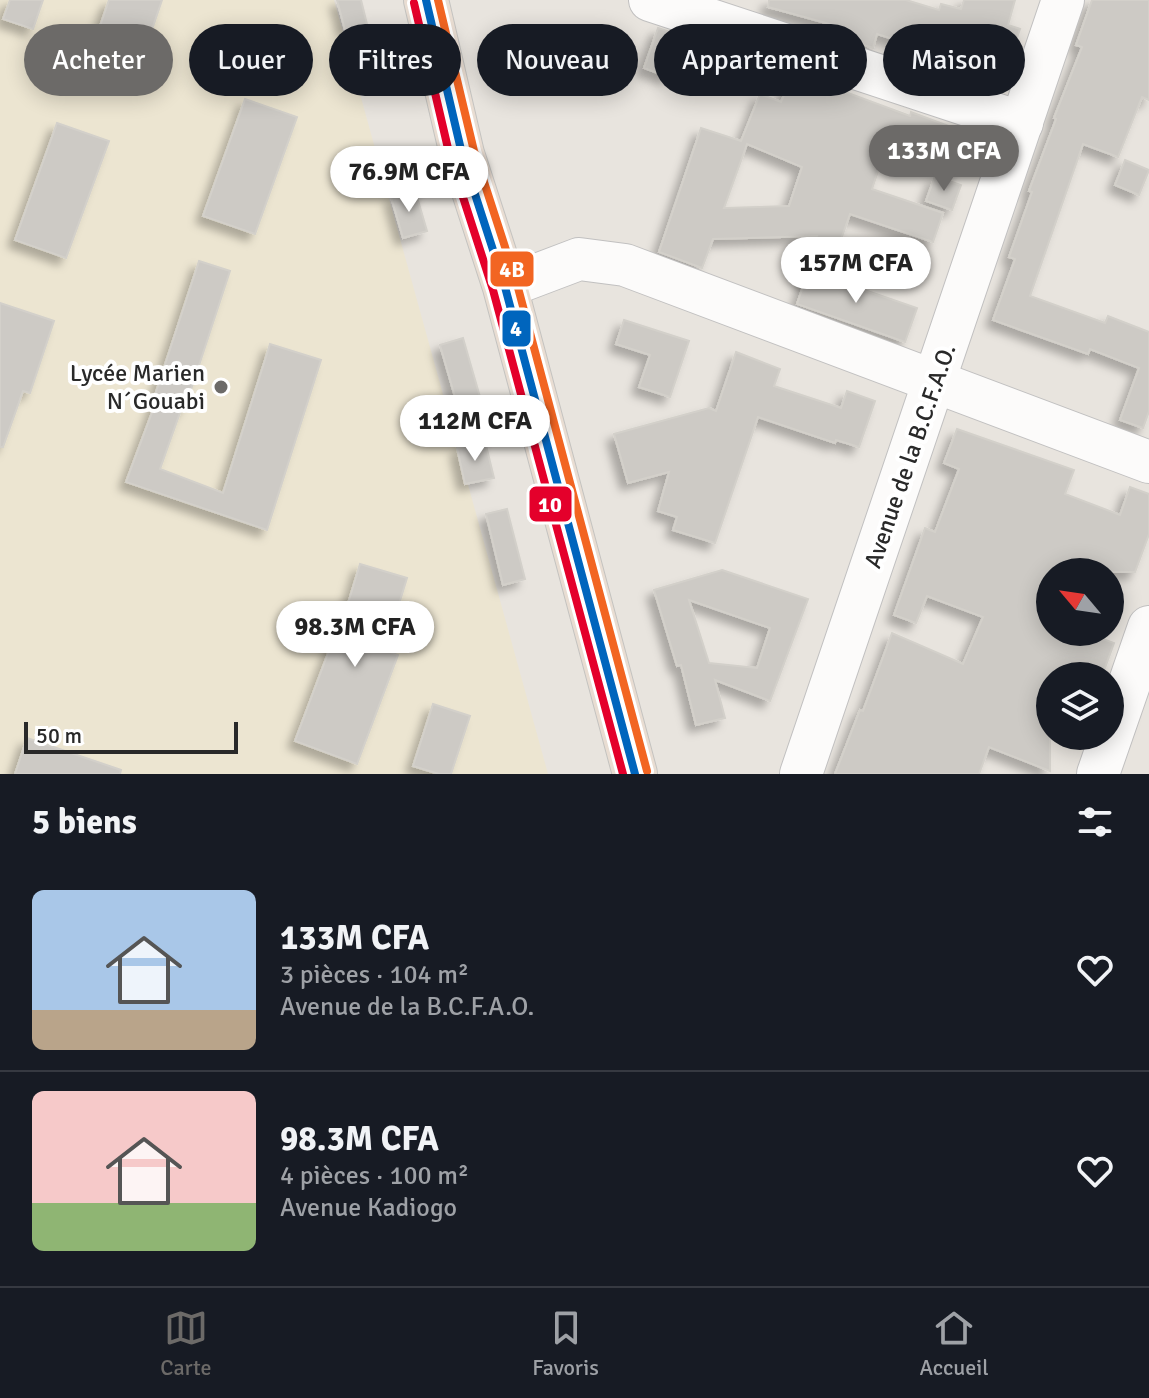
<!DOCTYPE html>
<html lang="fr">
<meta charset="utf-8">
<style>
body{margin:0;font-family:Signika,sans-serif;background:#242831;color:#f1f3f6;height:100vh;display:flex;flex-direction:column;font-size:30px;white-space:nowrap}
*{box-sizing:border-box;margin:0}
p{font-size:26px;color:#9ea1a6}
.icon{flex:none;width:44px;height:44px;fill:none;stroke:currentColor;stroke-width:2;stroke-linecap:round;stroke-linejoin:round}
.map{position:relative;height:774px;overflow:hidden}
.panel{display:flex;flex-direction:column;background:#171b24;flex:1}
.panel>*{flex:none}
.top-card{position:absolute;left:24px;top:24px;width:1102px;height:72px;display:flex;gap:16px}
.needle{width:52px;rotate:299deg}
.controls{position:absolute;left:1036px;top:558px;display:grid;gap:16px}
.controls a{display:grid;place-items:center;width:88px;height:88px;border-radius:50%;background:#171b24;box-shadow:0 4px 20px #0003;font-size:40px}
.scale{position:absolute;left:24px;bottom:20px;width:214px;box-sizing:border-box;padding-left:8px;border:4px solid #292929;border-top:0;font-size:22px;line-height:28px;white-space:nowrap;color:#292929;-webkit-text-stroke:6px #fff;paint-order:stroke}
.price{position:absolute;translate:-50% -68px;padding:0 18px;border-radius:28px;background:#fff;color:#222;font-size:26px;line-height:52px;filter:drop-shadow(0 2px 4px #0008)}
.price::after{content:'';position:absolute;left:50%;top:48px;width:24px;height:18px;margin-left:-12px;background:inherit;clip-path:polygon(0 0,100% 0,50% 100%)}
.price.active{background:#6c6a68;color:#fff}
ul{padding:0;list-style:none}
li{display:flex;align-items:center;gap:24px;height:200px;padding:0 32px}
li+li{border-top:2px solid #363941}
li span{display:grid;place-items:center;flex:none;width:224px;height:160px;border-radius:12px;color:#555}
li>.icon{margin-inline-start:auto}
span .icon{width:96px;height:96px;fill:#fffc;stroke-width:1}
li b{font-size:34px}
h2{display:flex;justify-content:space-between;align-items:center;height:96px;padding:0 32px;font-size:34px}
.pill{padding:0 28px;border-radius:36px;background:#171b24;box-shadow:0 4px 20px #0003;font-size:28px;line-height:72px}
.pill.active{background:#6c6a68;color:#fff}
.tab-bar{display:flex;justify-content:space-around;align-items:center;height:112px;border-top:2px solid #363941;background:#171b24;font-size:22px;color:#9ea1a6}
.tab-bar a{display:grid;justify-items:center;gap:4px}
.tab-bar .active{color:#6c6a68}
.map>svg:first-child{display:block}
.education{fill:#ece5d1}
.building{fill:#cdcac5;stroke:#d3d0ca;stroke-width:2;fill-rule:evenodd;filter:url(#shadow)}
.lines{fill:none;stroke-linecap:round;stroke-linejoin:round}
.minor-casing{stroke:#c1c0c0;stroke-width:44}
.highway-casing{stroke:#c4c3c0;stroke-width:46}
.minor{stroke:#fcfbfa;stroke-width:42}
.highway{stroke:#e9ddd2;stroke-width:44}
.bus-1-casing{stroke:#fff;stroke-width:14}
.bus-2-casing{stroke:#fff;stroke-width:14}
.bus-3-casing{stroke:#fff;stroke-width:14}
.bus-1{stroke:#0065bd;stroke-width:8}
.bus-2{stroke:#e4002b;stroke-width:8}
.bus-3{stroke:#f26522;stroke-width:8}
.poi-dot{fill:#6c6a68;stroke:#fff;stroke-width:3}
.labels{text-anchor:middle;stroke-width:8;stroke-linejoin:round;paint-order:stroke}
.poi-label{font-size:24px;fill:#292929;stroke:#fff;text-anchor:end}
.street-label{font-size:24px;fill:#292929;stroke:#fff}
.line-badge{stroke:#fff;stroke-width:3}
.badge-label{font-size:22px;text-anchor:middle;font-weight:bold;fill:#fff}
</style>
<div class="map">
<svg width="1149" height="774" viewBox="0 0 1149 774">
<defs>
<filter id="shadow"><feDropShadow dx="-7" dy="7" stdDeviation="4" flood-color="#0004"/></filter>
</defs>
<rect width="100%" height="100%" fill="#e8e4de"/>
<!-- education -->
<polygon class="education" points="0,0 334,0 548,774 0,774"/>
<!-- building -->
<g class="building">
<polygon points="10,0 43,0 33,29 3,19"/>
<polygon points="109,0 162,0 139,68 91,52"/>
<polygon points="337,0 361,0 367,24 345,30"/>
<polygon points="769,0 906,0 939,10 941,4 961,9 964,0 1015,0 1008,25 1020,29 1006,70 971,58 967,70 939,62 942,54 877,34 873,48 848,40 851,30 768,7"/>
<polygon points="1092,0 1149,0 1149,100 1142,97 1118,157 1083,144 1030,296 1105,323 1108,316 1149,332 1149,411 1143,428 1120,420 1139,368 1090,349 1088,354 993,320 1015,259 1009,257 1032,192 1029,191 1056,119 1054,118 1082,47 1076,45"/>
<polygon points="658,28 682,36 668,77 644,68"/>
<path d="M 794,73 L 910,116 L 911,112 L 949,126 L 937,161 L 887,144 L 872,189 L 943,213 L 933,242 L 850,214 L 832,265 L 809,257 L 817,236 L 713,239 L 702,268 L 659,252 L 701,128 L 741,141 L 760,94 L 781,102 ZM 747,144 L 802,167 L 789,206 L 724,208 Z"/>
<polygon points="245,99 297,117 255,234 203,216"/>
<polygon points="57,123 109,141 66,258 15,240"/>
<polygon points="1125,160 1149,170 1139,195 1115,185"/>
<polygon points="935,176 961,185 952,210 926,201"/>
<polygon points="415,190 427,231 403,238 391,197"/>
<polygon points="199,261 230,271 185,408 182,407 160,469 223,493 270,344 321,360 267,530 126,482 157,399 154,398"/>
<polygon points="810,266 838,275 836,280 856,287 917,308 905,342 797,304"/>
<polygon points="0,303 54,321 30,393 23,391 3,447 0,447"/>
<polygon points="624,320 689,341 670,397 639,387 650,355 616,344"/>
<polygon points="463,338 491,435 468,442 440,345"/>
<polygon points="736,352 780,369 774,386 841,408 847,391 875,401 859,447 836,440 835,443 758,417 715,543 673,530 677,517 658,511 669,472 628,483 614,434 709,408 716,411"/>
<polygon points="957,429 1074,470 1065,494 1120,515 1130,487 1149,494 1149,534 1135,572 1050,572 1050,632 1084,632 1114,643 1102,676 1050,676 1050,771 989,747 979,774 835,774 860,710 863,711 892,633 963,664 983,617 927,596 916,623 894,615 925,528 935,532 959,469 944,463"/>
<polygon points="485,441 494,478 465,484 457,448"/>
<polygon points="507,509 525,579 503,585 486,514"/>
<polygon points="360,564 407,578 385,650 398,655 357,764 295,741 336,632 339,633"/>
<path d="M 722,570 L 808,599 L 770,701 L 715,680 L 725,718 L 696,725 L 681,665 L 677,666 L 654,590 ZM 689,600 L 770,628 L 757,668 L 709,663 Z"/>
<polygon points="433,704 470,716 451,774 439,774 413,766"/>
<polygon points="27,738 121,770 120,774 15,774"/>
</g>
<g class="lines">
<!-- minor casing -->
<g class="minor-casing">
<g id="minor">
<polyline points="650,0 1022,123"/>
<polyline points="505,287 579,259 625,265 1149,462"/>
<polyline points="801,774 1063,0"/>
<polyline points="1098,774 1149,627"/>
</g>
</g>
<!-- highway casing -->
<g class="highway-casing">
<polyline id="highway" points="426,0 462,154 505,287 635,774"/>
</g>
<!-- minor -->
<use href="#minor" class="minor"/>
<!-- highway -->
<use href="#highway" class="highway"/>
<!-- bus-1 casing -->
<g class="bus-1-casing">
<polyline id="bus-1" points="426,0 462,154 505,287 635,774"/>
</g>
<!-- bus-2 casing -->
<g class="bus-2-casing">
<polyline id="bus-2" points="414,3 450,157 493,290 623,774"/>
</g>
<!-- bus-3 casing -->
<g class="bus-3-casing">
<polyline id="bus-3" points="438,0 474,151 517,284 647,771"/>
</g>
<!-- bus-1 -->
<use href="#bus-1" class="bus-1"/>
<!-- bus-2 -->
<use href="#bus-2" class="bus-2"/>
<!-- bus-3 -->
<use href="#bus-3" class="bus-3"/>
</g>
<!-- markers -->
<circle class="poi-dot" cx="221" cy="387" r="8"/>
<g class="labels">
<!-- poi labels -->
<g class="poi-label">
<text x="205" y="381">Lycée Marien<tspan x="205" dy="28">N´Gouabi</tspan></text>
</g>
<!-- street labels -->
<g class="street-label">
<text transform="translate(910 456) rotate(-71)" y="8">Avenue de la B.C.F.A.O.</text>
</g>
</g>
<g class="line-badge">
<rect x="489" y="250" width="46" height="38" rx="8" fill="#f26522"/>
<rect x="501" y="309" width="31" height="39" rx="8" fill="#0065bd"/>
<rect x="528" y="485" width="45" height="38" rx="8" fill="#e4002b"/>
</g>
<g class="badge-label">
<text x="512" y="277">4B</text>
<text x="516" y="336">4</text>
<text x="550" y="512">10</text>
</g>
</svg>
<div class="controls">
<a><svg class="needle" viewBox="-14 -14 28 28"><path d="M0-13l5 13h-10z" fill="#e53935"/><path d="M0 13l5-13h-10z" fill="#9ea1a6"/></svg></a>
<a><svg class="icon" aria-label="layers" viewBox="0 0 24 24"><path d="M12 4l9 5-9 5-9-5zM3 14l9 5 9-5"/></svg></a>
</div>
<div class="scale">50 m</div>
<b class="price active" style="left:944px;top:193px">133M CFA</b>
<b class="price" style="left:409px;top:214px">76.9M CFA</b>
<b class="price" style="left:856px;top:305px">157M CFA</b>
<b class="price" style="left:475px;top:463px">112M CFA</b>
<b class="price" style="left:355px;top:669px">98.3M CFA</b>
<div class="top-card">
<a class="pill active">Acheter</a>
<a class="pill">Louer</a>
<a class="pill">Filtres</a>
<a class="pill">Nouveau</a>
<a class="pill">Appartement</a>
<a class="pill">Maison</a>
</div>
</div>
<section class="panel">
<h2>5 biens<svg class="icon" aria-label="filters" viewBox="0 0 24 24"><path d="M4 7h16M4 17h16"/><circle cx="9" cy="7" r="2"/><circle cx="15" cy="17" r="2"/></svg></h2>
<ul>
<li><span style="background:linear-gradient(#a9c7e8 75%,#b9a48a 0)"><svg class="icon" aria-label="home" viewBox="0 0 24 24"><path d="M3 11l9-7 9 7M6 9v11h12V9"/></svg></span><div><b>133M CFA</b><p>3 pièces · 104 m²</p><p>Avenue de la B.C.F.A.O.</p></div><svg class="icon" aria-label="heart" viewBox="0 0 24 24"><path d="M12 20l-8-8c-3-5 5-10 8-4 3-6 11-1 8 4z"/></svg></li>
<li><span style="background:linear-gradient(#f6c9c9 70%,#8fb573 0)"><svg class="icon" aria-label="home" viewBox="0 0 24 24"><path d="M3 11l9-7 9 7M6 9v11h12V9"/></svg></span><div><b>98.3M CFA</b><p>4 pièces · 100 m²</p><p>Avenue Kadiogo</p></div><svg class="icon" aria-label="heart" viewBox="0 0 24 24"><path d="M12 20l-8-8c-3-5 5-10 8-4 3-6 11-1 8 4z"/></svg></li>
</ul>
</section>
<nav class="tab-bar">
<a class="active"><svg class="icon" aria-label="map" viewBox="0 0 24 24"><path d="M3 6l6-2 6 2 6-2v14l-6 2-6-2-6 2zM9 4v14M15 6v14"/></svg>Carte</a>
<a><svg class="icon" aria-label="saved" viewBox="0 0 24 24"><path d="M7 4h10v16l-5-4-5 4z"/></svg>Favoris</a>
<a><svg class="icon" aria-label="home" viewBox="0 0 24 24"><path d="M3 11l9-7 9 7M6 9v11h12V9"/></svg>Accueil</a>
</nav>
